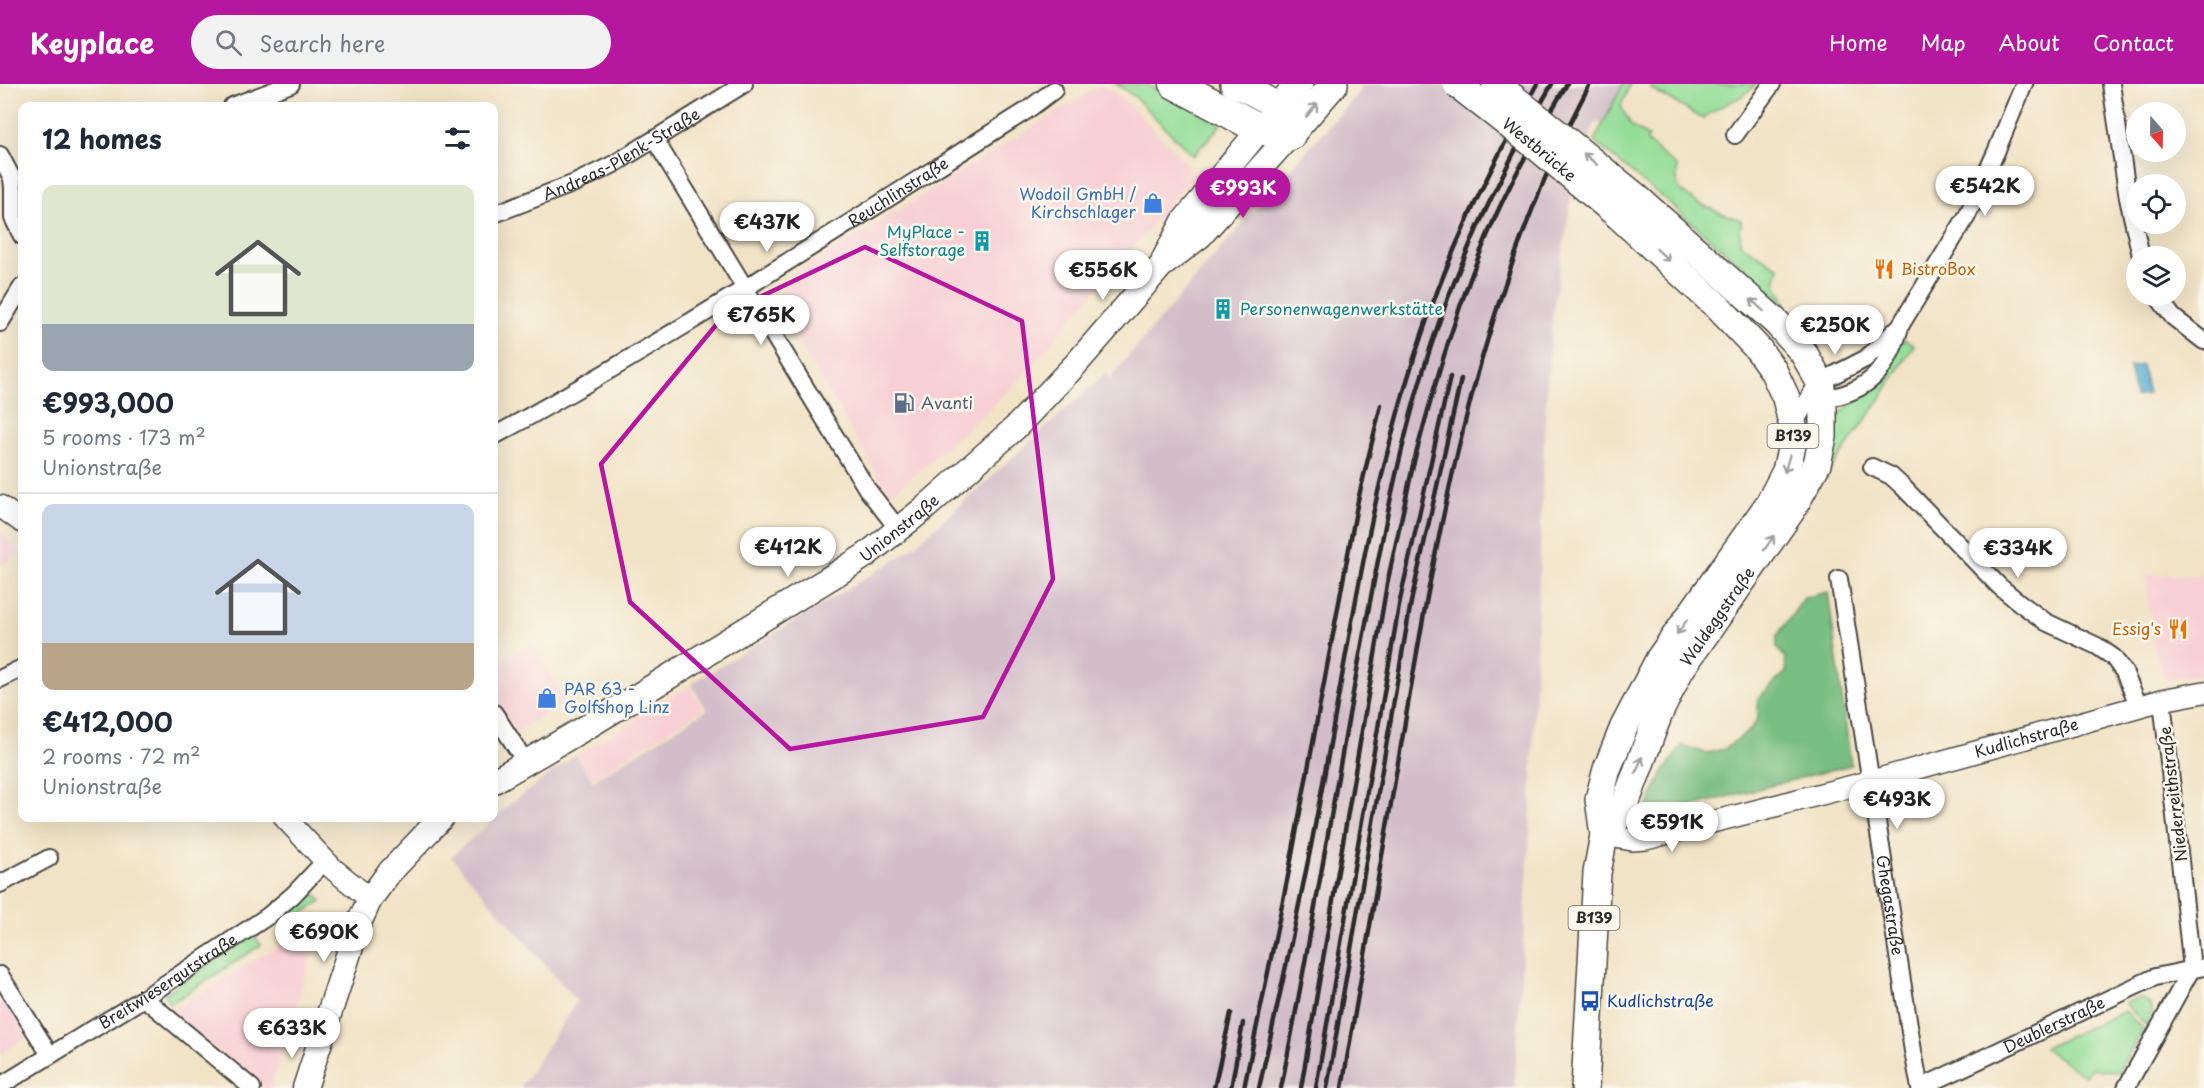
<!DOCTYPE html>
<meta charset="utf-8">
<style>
body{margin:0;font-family:"Playpen Sans",sans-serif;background:#f2f2f3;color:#1f2937;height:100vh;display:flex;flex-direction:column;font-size:22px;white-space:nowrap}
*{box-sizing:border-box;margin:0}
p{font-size:20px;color:#747a83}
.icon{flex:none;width:33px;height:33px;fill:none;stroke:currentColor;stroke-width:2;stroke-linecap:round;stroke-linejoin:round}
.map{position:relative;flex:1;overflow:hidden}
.panel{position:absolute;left:18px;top:18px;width:480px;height:720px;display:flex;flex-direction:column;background:#fff;border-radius:12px;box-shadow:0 6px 24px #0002}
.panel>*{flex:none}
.needle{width:39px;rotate:160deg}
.tools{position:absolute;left:2126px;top:18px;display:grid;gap:12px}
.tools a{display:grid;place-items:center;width:60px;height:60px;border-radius:50%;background:#fff;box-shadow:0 6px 24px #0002;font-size:30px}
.price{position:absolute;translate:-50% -51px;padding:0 14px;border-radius:21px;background:#fff;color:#222;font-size:20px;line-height:39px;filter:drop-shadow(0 2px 3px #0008)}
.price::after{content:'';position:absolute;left:50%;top:36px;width:18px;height:14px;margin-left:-9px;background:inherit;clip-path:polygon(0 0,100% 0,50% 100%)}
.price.active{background:#b5179e;color:#fff}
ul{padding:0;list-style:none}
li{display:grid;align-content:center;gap:12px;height:318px;padding:0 24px}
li+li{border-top:2px solid #e0e1e3}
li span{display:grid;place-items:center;height:186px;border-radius:12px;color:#555}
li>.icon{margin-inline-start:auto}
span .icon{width:108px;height:108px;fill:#fffc;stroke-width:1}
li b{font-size:26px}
h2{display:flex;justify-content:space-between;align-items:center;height:72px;padding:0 24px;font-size:26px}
header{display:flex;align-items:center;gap:36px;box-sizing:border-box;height:84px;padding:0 30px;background:#b5179e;color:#fff}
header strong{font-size:28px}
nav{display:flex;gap:33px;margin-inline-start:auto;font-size:21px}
.search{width:420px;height:54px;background:#f2f2f3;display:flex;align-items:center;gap:15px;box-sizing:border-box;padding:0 21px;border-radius:33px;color:#747a83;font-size:22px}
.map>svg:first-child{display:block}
.built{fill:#f7cfd4}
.industrial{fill:#d2bdc8}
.green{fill:#95de99;stroke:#608462;stroke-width:1.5}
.forest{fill:#78bd81;stroke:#527456;stroke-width:1.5}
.water{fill:#53aad0;stroke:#3f6a7e;stroke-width:1.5}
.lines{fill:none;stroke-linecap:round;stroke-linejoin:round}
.minor-casing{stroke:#494742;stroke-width:20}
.tertiary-casing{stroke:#494742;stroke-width:24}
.secondary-casing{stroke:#494742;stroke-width:27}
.primary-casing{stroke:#494742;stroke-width:30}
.motorway-casing{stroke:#494742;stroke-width:33}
.minor{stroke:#fff;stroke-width:16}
.tertiary{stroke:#fff;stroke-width:21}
.secondary{stroke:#fff;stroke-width:24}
.primary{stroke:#fff;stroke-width:27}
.motorway{stroke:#fff;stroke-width:30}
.rail{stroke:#2b2b2b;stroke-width:4.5}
.primary-bridge-casing{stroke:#494742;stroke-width:30;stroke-linecap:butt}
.primary-bridge{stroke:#fff;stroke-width:27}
.oneway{stroke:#a0a0a0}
.marked{fill:none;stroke:#b5179e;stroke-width:4.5;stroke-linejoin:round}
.labels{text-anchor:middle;stroke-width:5;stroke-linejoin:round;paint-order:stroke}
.shield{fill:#fbf7ec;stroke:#696865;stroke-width:1.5}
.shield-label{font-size:15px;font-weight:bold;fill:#2b2b2b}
.street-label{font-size:16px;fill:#2b2b2b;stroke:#fbf7ec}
.shop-label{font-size:16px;fill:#366cbe;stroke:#fbf7ec;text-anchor:end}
.culture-label{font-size:16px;fill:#0d838f;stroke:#fbf7ec;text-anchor:end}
.food-label{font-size:16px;fill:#c56008;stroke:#fbf7ec;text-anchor:start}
.service-label{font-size:16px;fill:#4e5e75;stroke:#fbf7ec;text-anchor:start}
.transit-label{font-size:16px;fill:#164399;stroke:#fbf7ec;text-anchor:start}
</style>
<header>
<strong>Keyplace</strong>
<div class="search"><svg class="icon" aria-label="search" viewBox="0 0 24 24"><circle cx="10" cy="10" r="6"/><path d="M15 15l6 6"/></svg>Search here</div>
<nav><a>Home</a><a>Map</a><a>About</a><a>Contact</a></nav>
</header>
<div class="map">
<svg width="2204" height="1004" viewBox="0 0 2204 1004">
<rect width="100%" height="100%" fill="#fbf7ec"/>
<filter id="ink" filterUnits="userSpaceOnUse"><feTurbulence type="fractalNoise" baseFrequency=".0167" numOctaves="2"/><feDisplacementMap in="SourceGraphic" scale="12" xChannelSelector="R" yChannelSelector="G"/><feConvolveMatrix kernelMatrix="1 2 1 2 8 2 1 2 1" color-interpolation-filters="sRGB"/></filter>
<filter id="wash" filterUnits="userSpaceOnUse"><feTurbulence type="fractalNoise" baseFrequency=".008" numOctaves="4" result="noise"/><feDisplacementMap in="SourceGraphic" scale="24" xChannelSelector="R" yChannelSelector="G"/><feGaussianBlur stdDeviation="1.35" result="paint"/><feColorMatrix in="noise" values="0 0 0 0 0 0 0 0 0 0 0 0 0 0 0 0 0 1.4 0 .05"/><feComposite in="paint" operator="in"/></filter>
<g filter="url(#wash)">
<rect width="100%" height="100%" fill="#f1e3c6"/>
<!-- built -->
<g class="built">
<polygon points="1101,1 1128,19 1186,79 1191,92 1188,99 1023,292 986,328 893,409 888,407 775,220 790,193"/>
<polygon points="0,448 22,467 22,469 0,482"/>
<polygon points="2146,490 2204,492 2204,590 2167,596 2160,585 2153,556"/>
<polygon points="530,558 567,616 515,649 494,615 494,582"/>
<polygon points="689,602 703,625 592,694 577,671"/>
<polygon points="322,836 271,1004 265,1004 170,928"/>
<polygon points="0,907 28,953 0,970"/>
</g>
<!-- industrial -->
<polygon class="industrial" points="1363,0 1623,0 1603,40 1596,38 1593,43 1571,115 1552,234 1545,331 1530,746 1514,1004 520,1004 577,917 451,773 510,720 575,671 593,697 707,626 691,600 900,473 917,460 1103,292 1105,290 1110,294 1271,106 1359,9"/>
<!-- green -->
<g class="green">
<polygon points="1116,0 1146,0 1214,33 1220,42 1193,72 1135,13"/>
<path d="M 1623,0 L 1630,0 L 1621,22 L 1632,43 L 1648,52 L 1647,58 L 1677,83 C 1677,88 1676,97 1678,102 C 1686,117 1725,131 1741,136 L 1740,159 L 1779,184 L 1775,198 L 1787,222 L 1659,110 L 1646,101 L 1594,57 Z"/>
<path d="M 1652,0 L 1756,0 C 1742,18 1718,19 1703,35 L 1650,4 Z"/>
<polygon points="1904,255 1914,261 1881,314 1824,395 1838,333 1845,325 1869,307"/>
<polygon points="316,810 321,817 297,833 292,826"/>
<polygon points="254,851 261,861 170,920 164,910"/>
<path d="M 2139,914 C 2155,918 2153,930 2146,942 L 2125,919 Z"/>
<polygon points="2125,927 2143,946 2118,988 2092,984 2085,992 2044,964"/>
</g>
<!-- forest -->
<polygon class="forest" points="1828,508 1851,681 1653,732 1647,732 1644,729 1662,690 1682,661 1706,669 1725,665 1752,644 1758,633 1758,614 1786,588 1785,574 1777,563 1777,552 1804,514"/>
<!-- water -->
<polygon class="water" points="2142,281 2148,310 2135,313 2129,283"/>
</g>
<g filter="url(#ink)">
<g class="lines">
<!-- minor casing -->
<g class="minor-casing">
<g id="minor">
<polyline points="2111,0 2128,114 2141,172"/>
<polyline points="232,22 291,0"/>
<polyline points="1735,51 1772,0"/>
<polyline points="655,56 867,405 899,446"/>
<polyline points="0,71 12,94 13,104 13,134 22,152"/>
<path id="s1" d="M 494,130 L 575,99 L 614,80 L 744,0"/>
<polyline points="2157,212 2173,233 2204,257"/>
<polyline points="0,239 22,203"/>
<path d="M 1823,315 C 1869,308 1888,286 1900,243"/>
<polyline points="1793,343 1815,303 1820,298 1865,275 1900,242 1967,132 1996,68 2024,0"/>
<path id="s2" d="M 494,352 C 676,252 850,138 1026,27 L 1054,6"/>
<polyline points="1872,383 1891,392 1903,403 1999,502 2020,519 2046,538 2097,562 2113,573 2124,588 2139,622"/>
<path id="s3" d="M 1839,495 L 1913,967 L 1920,1004"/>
<polyline points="0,595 22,584"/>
<polyline points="494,629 526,679"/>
<polyline points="0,800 49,774"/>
<polyline points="0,891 50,971"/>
<polyline points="144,914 252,1004"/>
<path id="s4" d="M 0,1002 L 144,914 L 268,832 L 293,811 L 325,777"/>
<path id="s5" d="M 1920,1004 L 2155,893 L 2204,883"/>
<polyline points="2126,1004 2192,884 2162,616"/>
</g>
</g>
<!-- tertiary casing -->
<g class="tertiary-casing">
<g id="tertiary">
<polyline points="0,422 22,438"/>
<polyline points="285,734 332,784 370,815"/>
<path id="s6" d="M 1604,751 L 1632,756 L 1646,755 L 1872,697 L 2162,616 L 2204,608"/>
</g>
</g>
<!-- secondary casing -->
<g class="secondary-casing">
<g id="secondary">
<polyline points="1164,175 1184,137 1270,33"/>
<path id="s7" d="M 494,697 L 590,641 L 838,489 L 866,471 L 926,423 L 1015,344 L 1076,280 L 1161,182 L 1200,152 L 1290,51"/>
<polyline points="305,1004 358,841 370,815 388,790 441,734"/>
</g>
</g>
<!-- primary casing -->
<g class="primary-casing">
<g id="primary">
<path d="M 1234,0 C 1263,12 1282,19 1290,51"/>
<polyline points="1278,24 1299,0"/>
<polyline points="1290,51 1334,0"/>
<path id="s8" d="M 1604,751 L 1622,728 L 1659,629 L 1680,586 L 1791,427 L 1817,380 L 1823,353 L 1823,315 L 1820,298 L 1803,268 L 1777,239 L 1635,112"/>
<polyline points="1585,1004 1597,789 1604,751 1599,715 1607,685 1624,643 1660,574 1769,420 1786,387 1793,357 1793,343 1786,314 1773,286 1758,265 1719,224 1619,132"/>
</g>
</g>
<!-- motorway casing -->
<g class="motorway-casing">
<polyline id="motorway" points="1175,0 1260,45 1290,51"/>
</g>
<!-- minor -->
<use href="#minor" class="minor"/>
<!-- tertiary -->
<use href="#tertiary" class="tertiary"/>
<!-- secondary -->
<use href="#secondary" class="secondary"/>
<!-- primary -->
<use href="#primary" class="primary"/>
<!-- motorway -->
<use href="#motorway" class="motorway"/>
<!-- rail -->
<g class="rail">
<path d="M 1412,385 C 1435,298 1460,211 1497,129 C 1517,85 1542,42 1567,0"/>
<polyline points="1214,1004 1231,929"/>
<polyline points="1231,1004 1243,939"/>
<polyline points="1244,1004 1289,787 1358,416 1381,321"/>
<path d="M 1259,1004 C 1279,915 1299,826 1316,736 C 1347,575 1368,409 1421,253 C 1450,165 1491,81 1537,0"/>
<path d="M 1281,1004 C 1312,851 1336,697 1365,544 C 1383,449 1401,354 1431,262 C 1461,170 1504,83 1552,0"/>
<polyline points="1301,1004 1387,500 1414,377"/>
<polyline points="1316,1004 1400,516 1450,293"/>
<polyline points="1327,1004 1411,518 1461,295"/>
<path d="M 1342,1004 C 1363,884 1383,764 1404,644 C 1441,424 1484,198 1590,0"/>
</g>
<!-- primary-bridge casing -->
<g class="primary-bridge-casing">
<g id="primary-bridge">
<path id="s9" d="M 1457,0 L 1536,62 L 1619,132"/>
<polyline points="1496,0 1635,112"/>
</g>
</g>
<!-- primary-bridge -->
<use href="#primary-bridge" class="primary-bridge"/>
</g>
<!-- one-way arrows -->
<defs><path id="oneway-shaft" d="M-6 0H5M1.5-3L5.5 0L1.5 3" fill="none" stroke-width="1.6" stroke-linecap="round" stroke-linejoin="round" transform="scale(1.5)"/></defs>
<g class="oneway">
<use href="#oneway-shaft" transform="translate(1312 26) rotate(-50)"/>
<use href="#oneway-shaft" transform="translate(1590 75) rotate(-140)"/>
<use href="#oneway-shaft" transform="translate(1663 171) rotate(43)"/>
<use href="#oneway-shaft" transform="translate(1757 221) rotate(-138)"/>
<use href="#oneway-shaft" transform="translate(1787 380) rotate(106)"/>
<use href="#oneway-shaft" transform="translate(1769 459) rotate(-55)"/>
<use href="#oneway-shaft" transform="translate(1682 543) rotate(125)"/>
<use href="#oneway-shaft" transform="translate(1639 681) rotate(-69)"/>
</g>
</g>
<!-- marked area -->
<path class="marked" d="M 865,163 L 1022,237 L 1053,495 L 983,633 L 790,665 L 630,518 L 601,380 L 726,229 Z"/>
<!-- icons -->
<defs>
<g id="shop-bare" transform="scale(1.62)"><path d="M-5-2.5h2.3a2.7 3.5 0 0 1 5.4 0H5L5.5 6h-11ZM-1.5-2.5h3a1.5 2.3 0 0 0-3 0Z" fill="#3f7fe0" stroke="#fbf7ec" stroke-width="2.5" paint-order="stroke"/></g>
<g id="building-bare" transform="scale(1.62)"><path d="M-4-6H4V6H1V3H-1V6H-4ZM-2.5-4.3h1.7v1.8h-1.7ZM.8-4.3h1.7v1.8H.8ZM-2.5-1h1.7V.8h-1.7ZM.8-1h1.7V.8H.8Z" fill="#0f9aa8" stroke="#fbf7ec" stroke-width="2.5" paint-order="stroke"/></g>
<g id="restaurant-bare" transform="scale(1.62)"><path d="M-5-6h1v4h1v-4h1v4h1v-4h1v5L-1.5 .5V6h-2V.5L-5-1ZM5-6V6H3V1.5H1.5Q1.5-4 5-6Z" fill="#e8710a" stroke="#fbf7ec" stroke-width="2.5" paint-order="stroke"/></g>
<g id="fuel-bare" transform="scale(1.62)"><path d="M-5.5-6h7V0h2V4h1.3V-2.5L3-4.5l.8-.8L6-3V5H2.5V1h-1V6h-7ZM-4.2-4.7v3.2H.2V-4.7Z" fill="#5c6f8a" stroke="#fbf7ec" stroke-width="2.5" paint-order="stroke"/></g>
<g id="bus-bare" transform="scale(1.62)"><path d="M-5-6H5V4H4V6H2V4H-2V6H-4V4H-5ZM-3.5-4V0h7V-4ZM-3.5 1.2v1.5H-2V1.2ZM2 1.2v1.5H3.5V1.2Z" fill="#1a4fb4" stroke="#fbf7ec" stroke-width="2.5" paint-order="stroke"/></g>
</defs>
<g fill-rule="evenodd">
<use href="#shop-bare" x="1153" y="119"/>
<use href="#building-bare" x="982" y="157"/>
<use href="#restaurant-bare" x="1884" y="185"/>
<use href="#building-bare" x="1223" y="225"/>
<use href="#fuel-bare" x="904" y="319"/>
<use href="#restaurant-bare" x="2178" y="545"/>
<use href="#shop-bare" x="547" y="614"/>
<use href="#bus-bare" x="1590" y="917"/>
</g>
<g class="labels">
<!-- shield labels -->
<g class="shield">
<rect x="1767.5" y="340" width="51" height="24" rx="4.5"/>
<rect x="1568.5" y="822" width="51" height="24" rx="4.5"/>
</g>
<g class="shield-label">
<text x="1793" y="357">B139</text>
<text x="1594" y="839">B139</text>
</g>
<!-- street labels -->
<g class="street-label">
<text dy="6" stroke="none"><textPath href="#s9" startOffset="105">Westbrücke</textPath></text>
<text dy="6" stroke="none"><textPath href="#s1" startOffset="141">Andreas-Plenk-Straße</textPath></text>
<text dy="6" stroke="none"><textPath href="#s2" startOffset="472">Reuchlinstraße</textPath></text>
<text dy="6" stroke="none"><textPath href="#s7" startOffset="478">Unionstraße</textPath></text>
<text dy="6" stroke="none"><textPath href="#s8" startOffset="248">Waldeggstraße</textPath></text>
<text dy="6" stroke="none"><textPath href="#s6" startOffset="436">Kudlichstraße</textPath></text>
<text transform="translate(2173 710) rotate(-97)" y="6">Niederreithstraße</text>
<text dy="6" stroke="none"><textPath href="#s3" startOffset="330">Ghegastraße</textPath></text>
<text dy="6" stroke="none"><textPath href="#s4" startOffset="198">Breitwiesergutstraße</textPath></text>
<text dy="6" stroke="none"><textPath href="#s5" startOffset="148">Deublerstraße</textPath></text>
</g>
<!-- shop labels -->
<g class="shop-label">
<text x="1136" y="116">Wodoil GmbH /<tspan x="1136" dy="18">Kirchschlager</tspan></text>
<text x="564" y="611" text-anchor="start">PAR 63 -<tspan x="564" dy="18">Golfshop Linz</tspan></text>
</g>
<!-- culture labels -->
<g class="culture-label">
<text x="965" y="154">MyPlace -<tspan x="965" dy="18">Selfstorage</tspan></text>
<text x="1240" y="231" text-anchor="start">Personenwagenwerkstätte</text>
</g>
<!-- food labels -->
<g class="food-label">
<text x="1901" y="191">BistroBox</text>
<text x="2161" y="551" text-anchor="end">Essig's</text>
</g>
<!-- service labels -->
<g class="service-label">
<text x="921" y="325">Avanti</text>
</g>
<!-- transit labels -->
<g class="transit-label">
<text x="1607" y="923">Kudlichstraße</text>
</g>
</g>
</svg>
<div class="tools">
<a><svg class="needle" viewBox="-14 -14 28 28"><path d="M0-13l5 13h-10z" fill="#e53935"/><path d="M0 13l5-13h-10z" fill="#747a83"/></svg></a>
<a><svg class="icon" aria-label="locate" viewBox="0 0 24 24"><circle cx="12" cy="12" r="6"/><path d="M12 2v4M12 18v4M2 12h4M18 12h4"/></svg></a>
<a><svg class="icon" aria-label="layers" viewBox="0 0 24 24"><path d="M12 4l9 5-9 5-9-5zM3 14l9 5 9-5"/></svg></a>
</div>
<b class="price" style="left:1985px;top:133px">€542K</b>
<b class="price active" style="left:1243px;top:135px">€993K</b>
<b class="price" style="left:767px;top:169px">€437K</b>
<b class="price" style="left:1103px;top:217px">€556K</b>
<b class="price" style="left:761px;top:262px">€765K</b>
<b class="price" style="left:1835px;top:272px">€250K</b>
<b class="price" style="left:788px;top:494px">€412K</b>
<b class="price" style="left:2018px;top:495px">€334K</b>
<b class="price" style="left:1897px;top:746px">€493K</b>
<b class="price" style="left:1672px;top:769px">€591K</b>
<b class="price" style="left:324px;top:879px">€690K</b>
<b class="price" style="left:292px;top:975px">€633K</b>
<section class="panel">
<h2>12 homes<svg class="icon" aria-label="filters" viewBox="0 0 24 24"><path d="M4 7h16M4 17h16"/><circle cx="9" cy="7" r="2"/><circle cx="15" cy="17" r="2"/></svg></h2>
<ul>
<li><span style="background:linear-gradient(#dfe7d0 75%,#9aa5b1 0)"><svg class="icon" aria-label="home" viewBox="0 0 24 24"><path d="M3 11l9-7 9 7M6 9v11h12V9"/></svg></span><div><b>€993,000</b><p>5 rooms · 173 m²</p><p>Unionstraße</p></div></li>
<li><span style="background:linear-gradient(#c9d6e8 75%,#b9a48a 0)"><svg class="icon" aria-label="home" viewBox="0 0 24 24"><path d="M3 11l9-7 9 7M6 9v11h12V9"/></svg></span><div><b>€412,000</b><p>2 rooms · 72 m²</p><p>Unionstraße</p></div></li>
</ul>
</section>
</div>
